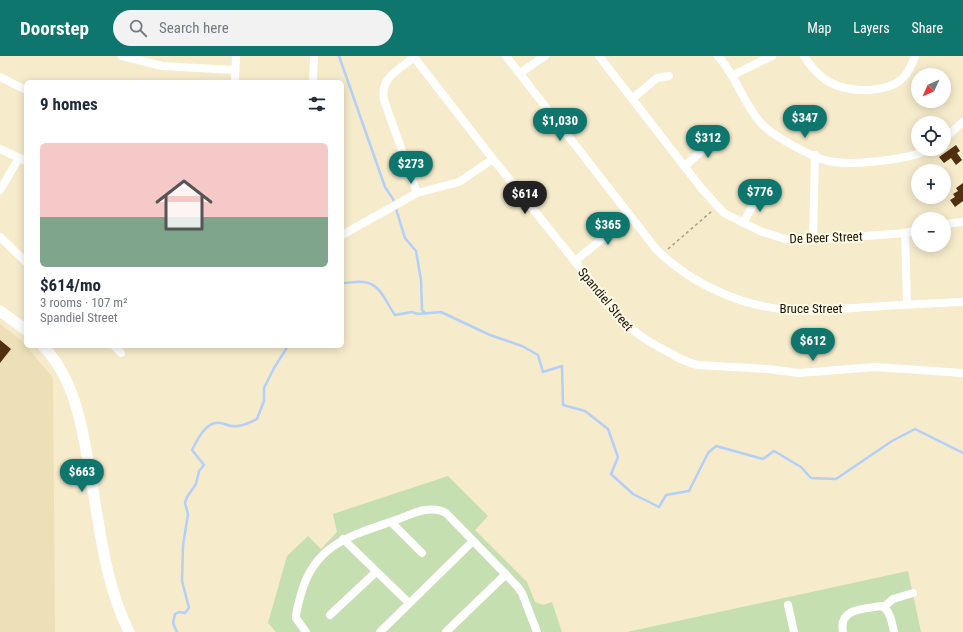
<!DOCTYPE html>
<meta charset="utf-8">
<style>
body{margin:0;font-family:"Roboto Condensed",sans-serif;background:#f2f2f3;color:#1f2937;height:100vh;display:flex;flex-direction:column;font-size:15px;white-space:nowrap}
*{box-sizing:border-box;margin:0}
p{font-size:13px;color:#747a83}
.icon{flex:none;width:22px;height:22px;fill:none;stroke:currentColor;stroke-width:2;stroke-linecap:round;stroke-linejoin:round}
.map{position:relative;flex:1;overflow:hidden}
.drawer{position:absolute;left:24px;top:24px;width:320px;height:268px;display:flex;flex-direction:column;background:#fff;border-radius:6px;box-shadow:0 2px 10px #0003}
.drawer>*{flex:none}
.needle{width:26px;rotate:225deg}
.controls{position:absolute;left:911px;top:12px;display:grid;gap:8px}
.controls a{display:grid;place-items:center;width:40px;height:40px;border-radius:50%;background:#fff;box-shadow:0 2px 10px #0003;font-size:20px}
.price{position:absolute;translate:-50% -34px;padding:0 9px;border-radius:14px;background:#0f766e;color:#fff;font-size:13px;line-height:26px;filter:drop-shadow(0 1px 2px #0008)}
.price::after{content:'';position:absolute;left:50%;top:24px;width:12px;height:9px;margin-left:-6px;background:inherit;clip-path:polygon(0 0,100% 0,50% 100%)}
.price.selected{background:#222;color:#fff}
ul{padding:0;list-style:none}
li{display:grid;align-content:center;gap:8px;height:212px;padding:0 16px}
li+li{border-top:1px solid #e0e1e3}
li span{display:grid;place-items:center;height:124px;border-radius:6px;color:#555}
li>.icon{margin-inline-start:auto}
span .icon{width:72px;height:72px;fill:#fffc;stroke-width:1}
li b{font-size:17px}
h2{display:flex;justify-content:space-between;align-items:center;height:48px;padding:0 16px;font-size:17px}
header{display:flex;align-items:center;gap:24px;box-sizing:border-box;height:56px;padding:0 20px;background:#0f766e;color:#fff}
header strong{font-size:19px}
nav{display:flex;gap:22px;margin-inline-start:auto;font-size:14px}
.search{width:280px;height:36px;background:#f2f2f3;display:flex;align-items:center;gap:10px;box-sizing:border-box;padding:0 14px;border-radius:22px;color:#747a83;font-size:15px}
.map>svg:first-child{display:block}
.built{fill:#ede0b8}
.green{fill:#c5dfb1}
.lines{fill:none;stroke-linecap:round;stroke-linejoin:round}
.stream{stroke:#b3cffa;stroke-width:2.5}
.building{fill:#52300f}
.path{stroke:#a79f86;stroke-width:1.5;stroke-dasharray:3 3;stroke-linecap:butt}
.street{stroke:#fff;stroke-width:8}
.secondary{stroke:#fff;stroke-width:11}
.labels{text-anchor:middle;stroke-width:4;stroke-linejoin:round;paint-order:stroke}
.street-label{font-size:13px;fill:#171308;stroke:#fff9e5}
</style>
<header>
<strong>Doorstep</strong>
<div class="search"><svg class="icon" aria-label="search" viewBox="0 0 24 24"><circle cx="10" cy="10" r="6"/><path d="M15 15l6 6"/></svg>Search here</div>
<nav><a>Map</a><a>Layers</a><a>Share</a></nav>
</header>
<div class="map">
<svg width="963" height="576" viewBox="0 0 963 576">
<rect width="100%" height="100%" fill="#f6ebcb"/>
<!-- built -->
<polygon class="built" points="0,268 21,284 53,322 55,576 0,576"/>
<!-- green -->
<g class="green">
<polygon points="448,420 488,460 475,474 527,526 535,546 543,549 552,546 562,576 276,576 268,567 287,500 308,480 321,493 337,476 333,458"/>
<polygon points="908,515 921,576 627,576"/>
</g>
<g class="lines">
<!-- stream -->
<g class="stream">
<polyline points="339,0 385,131 393,143 405,182 416,195 421,224 422,254 425,257"/>
<path d="M 342,227 C 349,227 357,225 364,226 C 381,228 386,247 395,259 L 412,256 L 418,258 L 441,256 L 490,279 L 522,290 L 538,299 L 543,316 L 562,310 L 563,349 L 585,355 L 608,373 L 618,401 L 611,418 L 633,438 L 659,451 L 666,439 L 689,435 L 708,397 L 716,390 L 763,403 L 774,395 L 801,411 L 811,422 L 836,423 L 892,385 L 915,373 L 963,397"/>
<path d="M 177,576 L 173,567 L 175,558 L 179,556 L 185,557 L 189,552 L 182,525 L 183,490 L 188,458 L 185,447 L 187,441 L 196,428 L 199,415 L 204,409 L 192,394 C 197,384 206,365 220,367 C 224,367 228,370 232,370 C 241,371 249,367 257,363 L 264,345 L 264,332 L 274,312 L 288,290"/>
</g>
</g>
<!-- building -->
<g class="building">
<polygon points="956,89 960,95 957,97 962,104 956,109 951,102 944,107 939,101"/>
<polygon points="963,127 963,145 955,151 950,144 955,141 953,138 958,135 956,132"/>
<polygon points="0,284 11,293 0,307"/>
</g>
<g class="lines">
<!-- path -->
<polyline class="path" points="668,193 712,155"/>
<!-- street -->
<g class="street">
<polyline points="122,0 162,10 235,14"/>
<path d="M 413,0 L 493,103 L 617,258 C 635,278 648,286 672,298 C 680,303 688,307 698,309 L 768,313 L 799,317 L 875,311 L 963,317"/>
<path d="M 506,0 L 656,193 C 694,231 748,253 801,255 C 824,255 846,252 868,251 C 900,249 931,247 963,246"/>
<polyline points="599,0 702,133 724,157 760,175 785,183 813,184 905,177 918,174"/>
<path d="M 718,0 C 736,20 743,46 760,66 C 770,79 812,101 828,105 C 850,110 910,104 929,93"/>
<path d="M 804,0 C 820,26 839,35 869,34 C 881,33 894,31 903,22 C 909,16 912,8 915,0"/>
<path d="M 414,1 C 398,15 380,21 384,44 L 417,137"/>
<polyline points="520,17 545,0"/>
<polyline points="733,19 772,0"/>
<polyline points="0,21 26,34"/>
<polyline points="235,26 236,0"/>
<polyline points="313,26 314,0"/>
<polyline points="632,43 657,22 669,20"/>
<polyline points="944,83 963,66"/>
<polyline points="0,93 26,105"/>
<polyline points="685,110 706,91 714,81"/>
<polyline points="0,134 19,102"/>
<polyline points="743,167 760,137"/>
<polyline points="944,168 963,166"/>
<polyline points="905,177 907,248"/>
<polyline points="342,179 417,137 459,126 493,103"/>
<polyline points="0,181 26,206"/>
<polyline points="813,184 815,99"/>
<polyline points="575,205 630,160"/>
<polyline points="114,290 121,297"/>
<polyline points="391,466 422,497"/>
<polyline points="343,483 409,547"/>
<polyline points="788,549 794,576"/>
<polyline points="884,551 893,543 913,537"/>
<polyline points="330,559 376,516"/>
<path d="M 306,576 L 296,562 C 296,554 299,546 301,538 C 315,487 353,479 396,464 C 412,458 430,448 446,457 L 517,530 L 522,537 L 537,576"/>
<polyline points="380,576 473,485"/>
<polyline points="446,576 506,518"/>
<path d="M 843,576 C 838,552 864,553 881,550 C 890,553 892,567 894,576"/>
</g>
<!-- secondary -->
<g class="secondary">
<polyline points="0,255 26,274"/>
<path d="M 43,290 C 74,322 82,369 89,411 C 99,465 104,526 129,576"/>
</g>
</g>
<g class="labels">
<!-- street labels -->
<g class="street-label">
<text transform="translate(826 181) rotate(-2)" y="5">De Beer Street</text>
<text transform="translate(606 243) rotate(50)" y="5">Spandiel Street</text>
<text x="811" y="257">Bruce Street</text>
</g>
</g>
</svg>
<div class="controls">
<a><svg class="needle" viewBox="-14 -14 28 28"><path d="M0-13l5 13h-10z" fill="#e53935"/><path d="M0 13l5-13h-10z" fill="#747a83"/></svg></a>
<a><svg class="icon" aria-label="locate" viewBox="0 0 24 24"><circle cx="12" cy="12" r="6"/><path d="M12 2v4M12 18v4M2 12h4M18 12h4"/></svg></a>
<a>+</a>
<a>−</a>
</div>
<b class="price" style="left:805px;top:83px">$347</b>
<b class="price" style="left:560px;top:86px">$1,030</b>
<b class="price" style="left:708px;top:103px">$312</b>
<b class="price" style="left:411px;top:129px">$273</b>
<b class="price" style="left:760px;top:157px">$776</b>
<b class="price selected" style="left:525px;top:159px">$614</b>
<b class="price" style="left:608px;top:190px">$365</b>
<b class="price" style="left:813px;top:306px">$612</b>
<b class="price" style="left:82px;top:437px">$663</b>
<section class="drawer">
<h2>9 homes<svg class="icon" aria-label="filters" viewBox="0 0 24 24"><path d="M4 7h16M4 17h16"/><circle cx="9" cy="7" r="2"/><circle cx="15" cy="17" r="2"/></svg></h2>
<ul>
<li><span style="background:linear-gradient(#f6c9c9 60%,#7fa58c 0)"><svg class="icon" aria-label="home" viewBox="0 0 24 24"><path d="M3 11l9-7 9 7M6 9v11h12V9"/></svg></span><div><b>$614/mo</b><p>3 rooms · 107 m²</p><p>Spandiel Street</p></div></li>
</ul>
</section>
</div>
